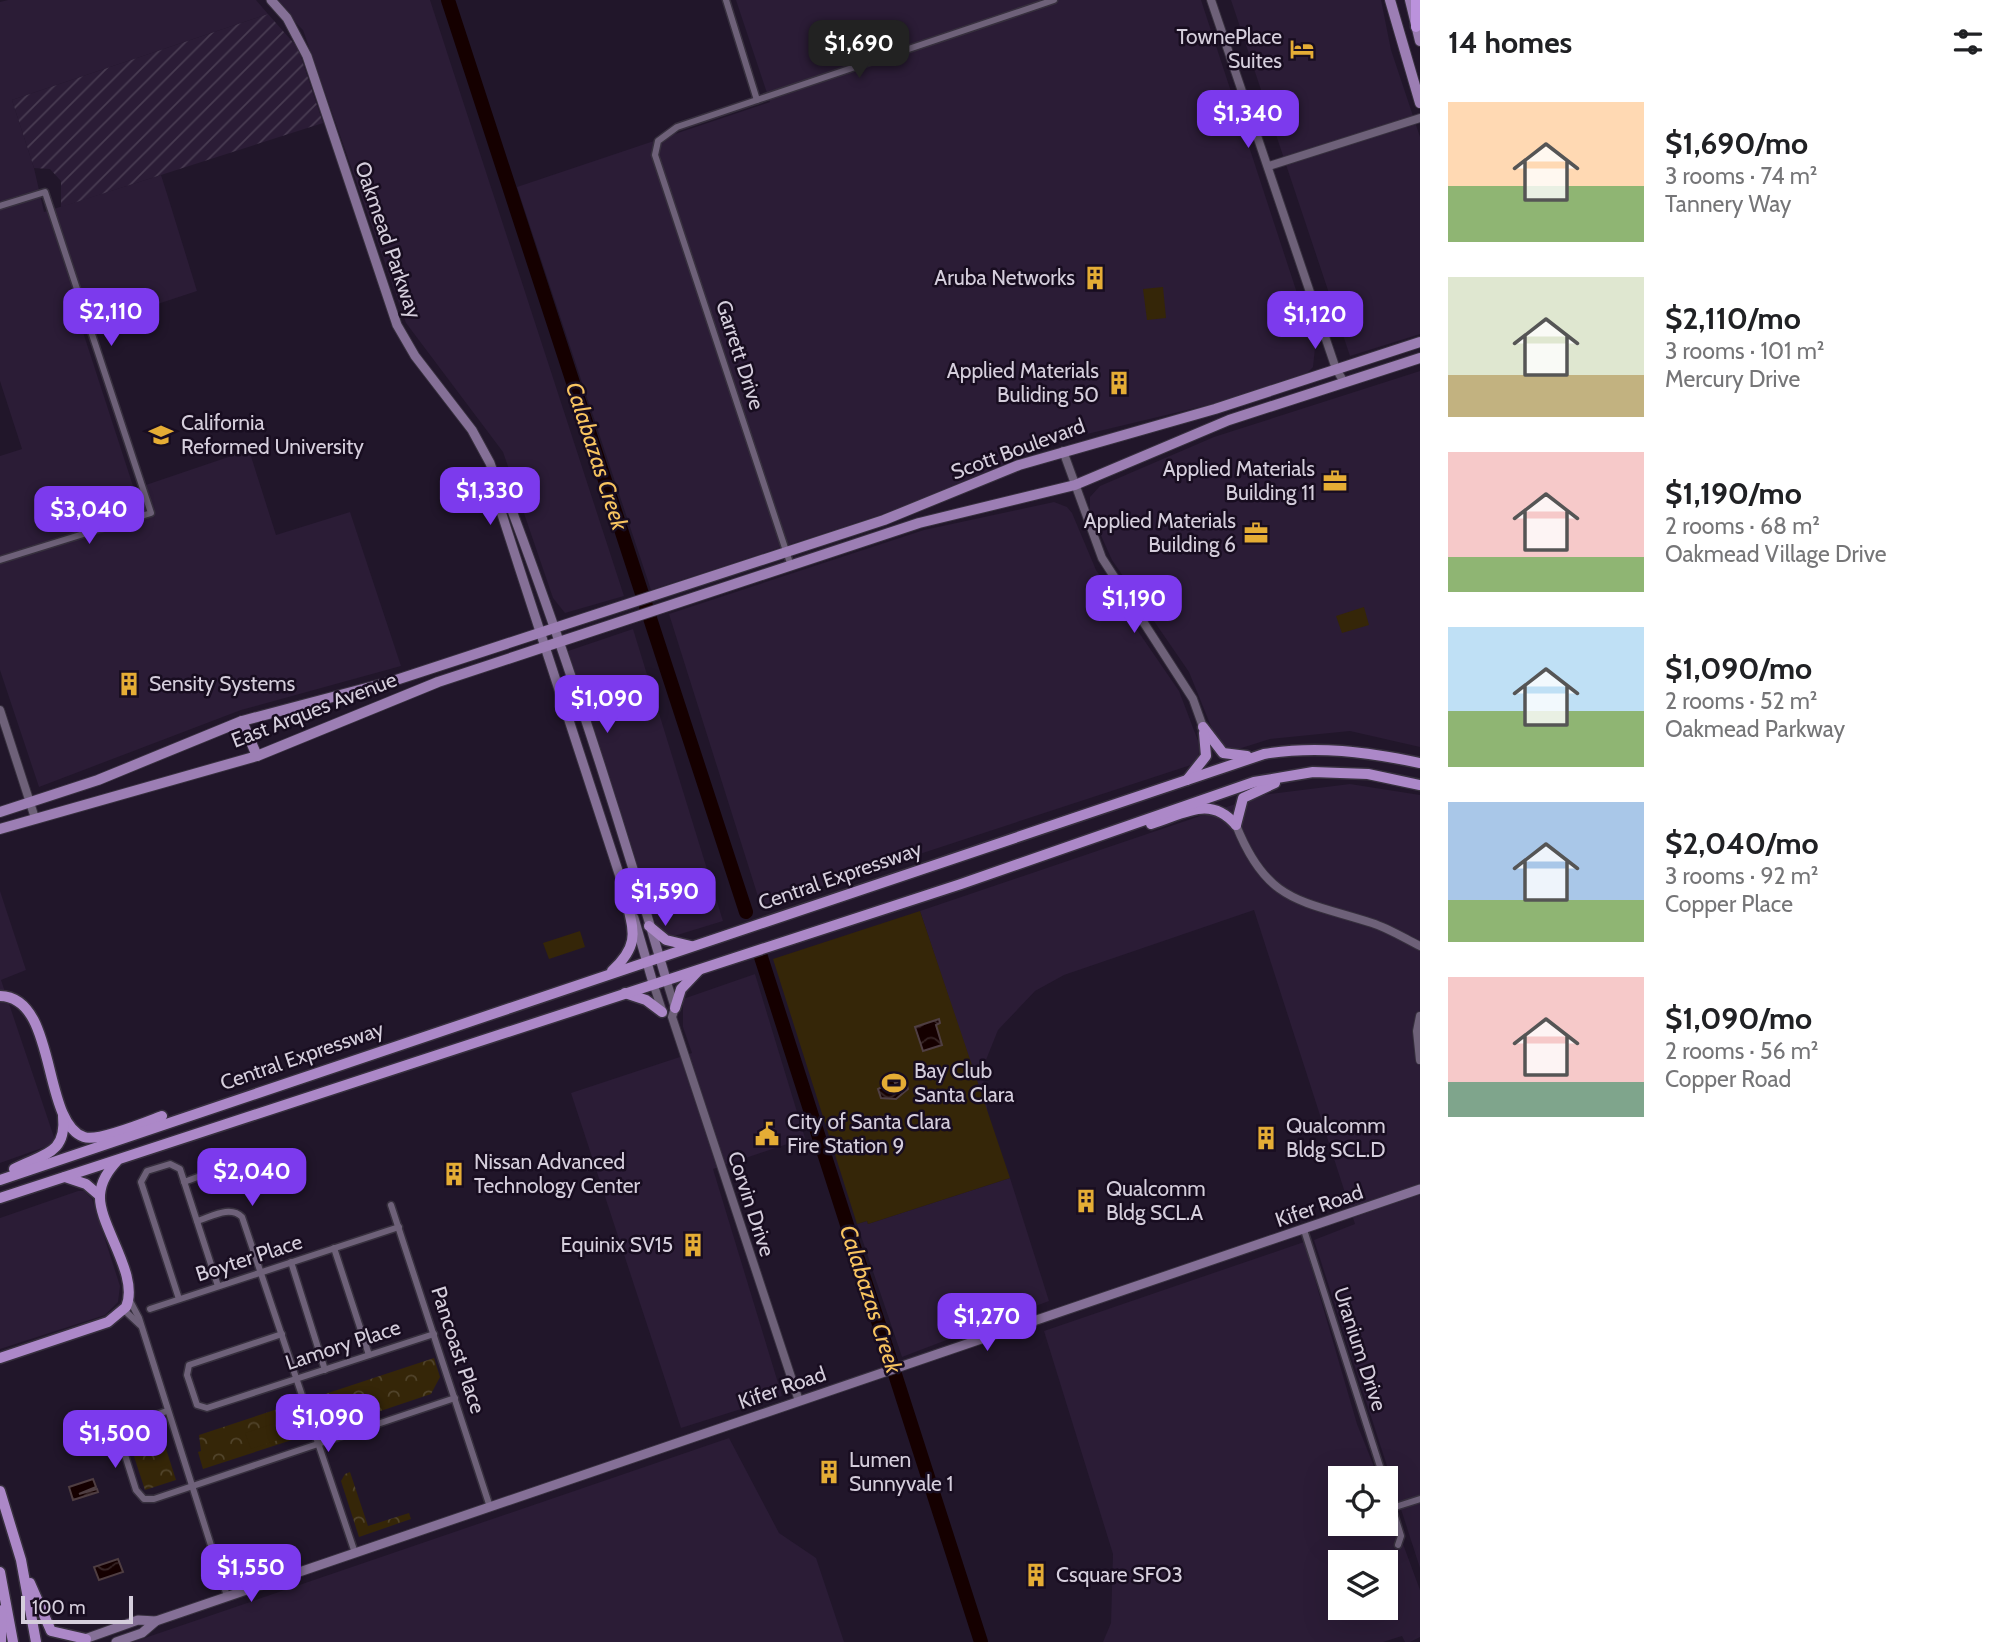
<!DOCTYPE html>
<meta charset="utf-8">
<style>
body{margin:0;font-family:Cabin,sans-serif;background:#f6f6f6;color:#202124;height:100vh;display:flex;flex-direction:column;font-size:26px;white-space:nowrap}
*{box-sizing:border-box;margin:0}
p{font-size:23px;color:#757577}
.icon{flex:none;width:38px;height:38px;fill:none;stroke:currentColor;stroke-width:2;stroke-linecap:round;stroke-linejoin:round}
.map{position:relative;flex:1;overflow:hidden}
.sheet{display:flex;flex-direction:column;background:#fff;width:595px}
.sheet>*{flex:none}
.fabs{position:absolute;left:1328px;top:1466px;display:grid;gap:14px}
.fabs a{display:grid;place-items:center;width:70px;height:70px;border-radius:0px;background:#fff;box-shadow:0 7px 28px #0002;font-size:35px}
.scale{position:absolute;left:21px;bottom:18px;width:112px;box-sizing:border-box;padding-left:7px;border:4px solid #d5cedc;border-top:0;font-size:19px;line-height:24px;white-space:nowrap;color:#d5cedc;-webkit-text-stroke:5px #180d20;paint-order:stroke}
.price{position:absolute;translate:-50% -60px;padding:0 16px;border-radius:14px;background:#7c3aed;color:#fff;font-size:23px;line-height:46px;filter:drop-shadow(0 2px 4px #0008)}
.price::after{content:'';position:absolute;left:50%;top:42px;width:21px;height:16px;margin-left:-10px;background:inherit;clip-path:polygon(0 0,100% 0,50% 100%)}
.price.selected{background:#222;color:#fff}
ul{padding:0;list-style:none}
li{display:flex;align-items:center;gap:21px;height:175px;padding:0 28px}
li span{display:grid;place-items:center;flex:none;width:196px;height:140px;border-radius:0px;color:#555}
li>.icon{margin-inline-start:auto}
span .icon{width:84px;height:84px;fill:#fffc;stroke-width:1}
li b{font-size:30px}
h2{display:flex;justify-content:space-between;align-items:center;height:84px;padding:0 28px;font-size:30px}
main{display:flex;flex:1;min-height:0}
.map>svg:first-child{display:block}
.built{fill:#2b1c36;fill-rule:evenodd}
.industrial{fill:url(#industrial-furrows)}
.park{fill:url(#park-crowns)}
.pitch{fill:#352608}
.water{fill:url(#water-waves);stroke:#4f3e42;stroke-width:2}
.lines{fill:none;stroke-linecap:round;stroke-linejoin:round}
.river{stroke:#150000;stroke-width:14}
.minor-casing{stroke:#37303e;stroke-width:9}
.tertiary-casing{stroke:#37303e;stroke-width:10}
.secondary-casing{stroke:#37303e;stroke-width:11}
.primary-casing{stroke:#37303e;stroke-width:12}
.trunk-casing{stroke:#37303e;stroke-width:13}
.motorway-casing{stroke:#37303e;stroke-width:13}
.minor{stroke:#6e6179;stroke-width:6}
.tertiary{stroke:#6e6179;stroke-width:8}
.secondary{stroke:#857097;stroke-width:9}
.primary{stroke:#9c7eb4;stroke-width:10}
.trunk{stroke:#ac88c8;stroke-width:10}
.motorway{stroke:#bb92dc;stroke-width:10}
.labels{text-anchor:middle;stroke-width:5;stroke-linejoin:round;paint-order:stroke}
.poi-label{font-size:21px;fill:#d5cedc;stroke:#180d20;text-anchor:start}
.street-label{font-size:21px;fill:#d5cedc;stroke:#180d20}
.water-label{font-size:23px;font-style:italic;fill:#f8c460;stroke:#180d20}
</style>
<main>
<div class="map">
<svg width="1420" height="1642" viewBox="0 0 1420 1642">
<defs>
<pattern id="industrial-furrows" width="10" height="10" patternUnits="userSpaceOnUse" patternTransform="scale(1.75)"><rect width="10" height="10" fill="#2b1c36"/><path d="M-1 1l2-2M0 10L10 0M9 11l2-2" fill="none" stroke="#493c52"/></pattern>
<pattern id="park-crowns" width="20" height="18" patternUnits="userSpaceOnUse" patternTransform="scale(1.75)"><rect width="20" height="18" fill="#352608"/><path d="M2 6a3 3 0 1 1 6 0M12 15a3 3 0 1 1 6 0" fill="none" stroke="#51442b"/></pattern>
<pattern id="water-waves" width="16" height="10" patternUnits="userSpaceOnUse" patternTransform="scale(1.75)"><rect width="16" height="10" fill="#150000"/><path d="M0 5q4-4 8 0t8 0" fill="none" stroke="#362425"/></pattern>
</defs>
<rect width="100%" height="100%" fill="#21162a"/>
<!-- built -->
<g class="built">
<polygon points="8,0 256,0 268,14 12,100 34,168 44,212 161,175 168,197 197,291 82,329 134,489 249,450 276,535 350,512 401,666 241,710 39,787 0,670 0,456 22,449 0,381 0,2"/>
<polygon points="273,0 430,0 624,596 565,613 553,598 503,452 406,323 303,30"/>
<polygon points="736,0 1201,0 1315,348 1313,367 1307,373 1212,404 1062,440 901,508 651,590 517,187 770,102"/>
<polygon points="1231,0 1381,0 1391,50 1420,137 1420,334 1350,356"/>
<polygon points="1420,371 1420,747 1350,731 1270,739 1232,751 1217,741 1189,672 1112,560 1090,511 1090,497 1100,486 1214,437"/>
<polygon points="1054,502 1067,507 1072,513 1096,570 1179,691 1200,746 1198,758 1194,764 761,906 669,614 924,530"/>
<polygon points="633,629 723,921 661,940 568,651"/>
<polygon points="1350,784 1420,795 1420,1568 1314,1240 1355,1224 1254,910 1064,975 1035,991 998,1030 982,1070 988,1116 920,911 1262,795"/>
<polygon points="0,891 26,970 1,980 56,1143 0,1163"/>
<polygon points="755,974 805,1138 713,1169 782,1396 681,1428 571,1093 692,1053 683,1027 683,999"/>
<polygon points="1010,1178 1049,1301 902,1357 857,1224 867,1221 868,1224"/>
<polygon points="78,1191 84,1191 92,1199 120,1286 118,1302 105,1315 0,1349 0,1218"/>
<path d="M 1304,1242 L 1357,1424 L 1379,1479 L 1340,1479 L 1340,1524 L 1386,1524 L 1386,1498 L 1420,1590 L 1420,1637 L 1410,1642 L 1405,1642 L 1402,1636 L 1383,1642 L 1103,1642 L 1111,1623 L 1113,1554 L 1044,1331 ZM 1340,1563 L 1386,1563 L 1386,1608 L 1340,1608 Z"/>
<polygon points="729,1438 779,1533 816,1558 844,1642 133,1642"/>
</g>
<!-- industrial -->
<polygon class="industrial" points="268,14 298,48 323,123 61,207 61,181 50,169 34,168 12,100"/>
<!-- park -->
<g class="park">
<polygon points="434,1358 440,1377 431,1394 324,1430 313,1398"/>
<polygon points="293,1404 301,1427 295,1439 203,1469 198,1452 201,1451 199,1435"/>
<polygon points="159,1427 176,1480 145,1490 128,1438"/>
<polygon points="350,1472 368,1526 409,1513 411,1519 359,1537 341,1481 345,1474"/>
</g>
<!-- pitch -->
<g class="pitch">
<polygon points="1163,287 1166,318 1147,320 1143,289"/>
<polygon points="1364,607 1369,625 1342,633 1336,616"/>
<polygon points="920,911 1010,1178 868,1224 867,1221 857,1224 773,959"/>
<polygon points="580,931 585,947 549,959 543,943"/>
<polygon points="276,1423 281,1439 251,1449 245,1433"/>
</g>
<!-- water -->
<g class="water">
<polygon points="939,1019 940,1023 936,1025 942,1045 923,1051 915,1027"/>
<polygon points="892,1076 895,1083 905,1080 908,1089 896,1099 881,1098 878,1089 884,1086 883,1079"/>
<polygon points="93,1479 96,1487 79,1494 97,1489 98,1492 73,1500 69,1487"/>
<polygon points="118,1559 123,1572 99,1580 94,1567"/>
</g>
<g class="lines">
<!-- river -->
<g class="river">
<polyline points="448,0 746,912"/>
<polyline points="761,957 981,1642"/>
</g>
<!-- minor casing -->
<g class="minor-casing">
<g id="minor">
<polyline points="726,0 757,100"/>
<polyline points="0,206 45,192 151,513 0,560"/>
<polyline points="791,566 655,155 658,141 677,127 1054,0"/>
<polyline points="184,1182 214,1171"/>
<polyline points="391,1205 490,1507"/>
<path d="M 197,1221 C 211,1217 230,1205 242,1217 L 355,1553"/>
<polyline points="1304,1230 1384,1479"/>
<polyline points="334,1248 369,1355"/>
<polyline points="291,1262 325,1370"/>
<polyline points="129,1299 139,1318 227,1596"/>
<polyline points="179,1299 141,1182 147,1171 170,1164 180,1169 218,1286"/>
<polyline points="150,1309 399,1227"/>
<polyline points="124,1310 140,1325"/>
<polyline points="282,1334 189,1365 187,1375 197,1405 207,1408 434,1334"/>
<polyline points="167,1411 126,1425 119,1436 136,1490 144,1499 154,1499 455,1398"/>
<polyline points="1386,1487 1401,1536 1398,1545"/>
<polyline points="1392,1508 1420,1499"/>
</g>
</g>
<!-- tertiary casing -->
<g class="tertiary-casing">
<g id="tertiary">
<polyline points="1211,0 1336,369 1344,382"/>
<polyline points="1269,166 1420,118"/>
<polyline points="1063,451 1102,558 1193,699 1203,727"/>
<polyline points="0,710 35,818"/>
<path d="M 1236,825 C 1267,903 1300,900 1372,923 C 1388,928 1404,938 1420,946"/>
<polyline points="666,979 675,1008 672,1017 799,1401"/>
<polyline points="653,983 663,1013"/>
<polyline points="1420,1016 1417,1031 1420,1060"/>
</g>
</g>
<!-- secondary casing -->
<g class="secondary-casing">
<g id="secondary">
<polyline points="271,0 287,18 307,56 397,325 415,356 472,430 490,463 496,480 497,499 519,567 625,892"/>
<path d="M 497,481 L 505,492 C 566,652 618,815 666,979"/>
<polyline points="634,918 653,983"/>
<polyline points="82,1640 138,1620 156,1621 1420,1189"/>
<polyline points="116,1642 142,1633 156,1621"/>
</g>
</g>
<!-- primary casing -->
<g class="primary-casing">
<g id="primary">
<polyline points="1390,0 1420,103"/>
<polyline points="1410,0 1420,41"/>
<polyline points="242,721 257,756"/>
<polyline points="0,812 98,780 242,721 393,681 884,520 1019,465 1215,409 1420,342"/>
<polyline points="0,829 257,756 438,682 919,523 1075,485 1229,420 1420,358"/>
</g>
</g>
<!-- trunk casing -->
<g class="trunk-casing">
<g id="trunk">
<polyline points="1203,727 1223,753 1247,756"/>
<polyline points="1187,780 1206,756 1204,733"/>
<path d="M 1151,824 C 1184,814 1210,794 1236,825"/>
<polyline points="1236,825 1243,798 1275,783"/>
<polyline points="649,926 666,940 691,946"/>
<path d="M 612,971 C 644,941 631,928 624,888"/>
<polyline points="625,993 646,1000 662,1012"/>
<path d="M 0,996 C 58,997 41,1122 84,1137 C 98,1142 146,1122 162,1116"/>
<polyline points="675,1008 681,989 699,970"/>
<path d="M 14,1169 C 42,1154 67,1155 63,1116"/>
<polyline points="65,1177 86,1184 100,1196"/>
<path d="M 0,1180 L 1264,754 C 1317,745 1367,752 1420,763"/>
<polyline points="0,1198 961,884 1254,782 1313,772 1368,774 1420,785"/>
<path d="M 0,1358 L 108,1322 L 126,1307 C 140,1275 98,1225 100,1195 C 101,1181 108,1171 117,1161"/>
<polyline points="0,1491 21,1560 36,1642"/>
<polyline points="0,1572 13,1642"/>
<polyline points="30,1583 51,1631 86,1639"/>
<polyline points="1,1642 2,1610"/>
</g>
</g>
<!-- motorway casing -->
<g class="motorway-casing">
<polyline id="motorway" points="1416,27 1416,0"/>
</g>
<!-- minor -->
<use href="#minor" class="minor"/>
<!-- tertiary -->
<use href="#tertiary" class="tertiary"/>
<!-- secondary -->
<use href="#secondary" class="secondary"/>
<!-- primary -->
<use href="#primary" class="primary"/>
<!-- trunk -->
<use href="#trunk" class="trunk"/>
<!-- motorway -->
<use href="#motorway" class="motorway"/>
</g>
<!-- icons -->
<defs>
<g id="hotel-bare" transform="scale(1.89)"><path d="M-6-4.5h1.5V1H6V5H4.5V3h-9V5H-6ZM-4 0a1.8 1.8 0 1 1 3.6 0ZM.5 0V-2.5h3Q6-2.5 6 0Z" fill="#e5ad35" stroke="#180d20" stroke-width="2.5" paint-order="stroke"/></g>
<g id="building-bare" transform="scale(1.89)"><path d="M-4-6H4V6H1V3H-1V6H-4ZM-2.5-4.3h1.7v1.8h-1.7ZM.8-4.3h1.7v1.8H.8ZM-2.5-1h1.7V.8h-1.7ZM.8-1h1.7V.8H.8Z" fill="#e5ad35" stroke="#180d20" stroke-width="2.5" paint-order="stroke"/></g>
<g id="school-bare" transform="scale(1.89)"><path d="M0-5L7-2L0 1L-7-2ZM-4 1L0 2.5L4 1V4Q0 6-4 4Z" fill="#e5ad35" stroke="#180d20" stroke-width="2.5" paint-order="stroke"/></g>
<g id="office-bare" transform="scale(1.89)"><path d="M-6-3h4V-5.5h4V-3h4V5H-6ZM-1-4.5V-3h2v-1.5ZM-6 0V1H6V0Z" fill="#e5ad35" stroke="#180d20" stroke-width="2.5" paint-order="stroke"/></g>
<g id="stadium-bare" transform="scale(1.89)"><path d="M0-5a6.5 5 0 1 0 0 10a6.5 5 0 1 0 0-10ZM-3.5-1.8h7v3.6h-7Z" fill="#e5ad35" stroke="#180d20" stroke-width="2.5" paint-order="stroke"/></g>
<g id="civic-bare" transform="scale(1.89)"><path d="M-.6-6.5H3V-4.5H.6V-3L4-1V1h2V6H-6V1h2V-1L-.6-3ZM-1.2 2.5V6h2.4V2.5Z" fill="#e5ad35" stroke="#180d20" stroke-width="2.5" paint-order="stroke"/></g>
</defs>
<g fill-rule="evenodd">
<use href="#hotel-bare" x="1302" y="49"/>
<use href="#building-bare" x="1095" y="278"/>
<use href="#building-bare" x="1119" y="383"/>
<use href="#school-bare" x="161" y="435"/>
<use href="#office-bare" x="1335" y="481"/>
<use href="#office-bare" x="1256" y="533"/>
<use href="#building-bare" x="129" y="684"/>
<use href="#stadium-bare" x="894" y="1083"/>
<use href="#civic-bare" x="767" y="1134"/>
<use href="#building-bare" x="1266" y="1138"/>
<use href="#building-bare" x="454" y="1174"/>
<use href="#building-bare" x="1086" y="1201"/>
<use href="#building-bare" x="693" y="1245"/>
<use href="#building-bare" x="829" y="1472"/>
<use href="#building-bare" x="1036" y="1575"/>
</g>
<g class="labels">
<!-- poi labels -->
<g class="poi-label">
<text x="1282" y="44" text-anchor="end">TownePlace<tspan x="1282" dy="24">Suites</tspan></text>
<text x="1075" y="285" text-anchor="end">Aruba Networks</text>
<text x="1099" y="378" text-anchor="end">Applied Materials<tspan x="1099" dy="24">Buliding 50</tspan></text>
<text x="181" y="430">California<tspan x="181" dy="24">Reformed University</tspan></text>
<text x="1315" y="476" text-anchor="end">Applied Materials<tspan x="1315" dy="24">Building 11</tspan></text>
<text x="1236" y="528" text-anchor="end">Applied Materials<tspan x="1236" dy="24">Building 6</tspan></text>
<text x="149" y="691">Sensity Systems</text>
<text x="914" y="1078">Bay Club<tspan x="914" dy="24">Santa Clara</tspan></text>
<text x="787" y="1129">City of Santa Clara<tspan x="787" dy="24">Fire Station 9</tspan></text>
<text x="1286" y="1133">Qualcomm<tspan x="1286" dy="24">Bldg SCL.D</tspan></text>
<text x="474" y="1169">Nissan Advanced<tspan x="474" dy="24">Technology Center</tspan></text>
<text x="1106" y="1196">Qualcomm<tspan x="1106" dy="24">Bldg SCL.A</tspan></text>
<text x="673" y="1252" text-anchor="end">Equinix SV15</text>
<text x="849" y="1467">Lumen<tspan x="849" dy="24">Sunnyvale 1</tspan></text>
<text x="1056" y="1582">Csquare SFO3</text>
</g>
<!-- street labels -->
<g class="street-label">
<text transform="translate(388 240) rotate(71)" y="7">Oakmead Parkway</text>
<text transform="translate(740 355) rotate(72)" y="7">Garrett Drive</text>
<text transform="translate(1018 449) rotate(-20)" y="7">Scott Boulevard</text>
<text transform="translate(314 710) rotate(-21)" y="7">East Arques Avenue</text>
<text transform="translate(840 876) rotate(-19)" y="7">Central Expressway</text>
<text transform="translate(302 1056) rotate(-19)" y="7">Central Expressway</text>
<text transform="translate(751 1204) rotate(72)" y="7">Corvin Drive</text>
<text transform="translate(1319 1206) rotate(-19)" y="7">Kifer Road</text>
<text transform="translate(249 1258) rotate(-18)" y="7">Boyter Place</text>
<text transform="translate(343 1345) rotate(-18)" y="7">Lamory Place</text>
<text transform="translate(1360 1349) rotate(72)" y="7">Uranium Drive</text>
<text transform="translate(458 1350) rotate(72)" y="7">Pancoast Place</text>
<text transform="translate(782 1388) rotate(-19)" y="7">Kifer Road</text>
</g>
<!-- water labels -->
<g class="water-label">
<text transform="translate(597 456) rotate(72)" y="8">Calabazas Creek</text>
<text transform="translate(871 1299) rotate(72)" y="8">Calabazas Creek</text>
</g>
</g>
</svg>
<div class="fabs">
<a><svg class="icon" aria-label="locate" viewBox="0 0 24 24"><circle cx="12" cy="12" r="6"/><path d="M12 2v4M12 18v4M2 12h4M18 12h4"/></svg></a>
<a><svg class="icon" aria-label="layers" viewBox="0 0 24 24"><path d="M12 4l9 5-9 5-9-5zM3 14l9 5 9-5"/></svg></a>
</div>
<div class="scale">100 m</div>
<b class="price selected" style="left:859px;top:80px">$1,690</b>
<b class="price" style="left:1248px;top:150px">$1,340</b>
<b class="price" style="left:111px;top:348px">$2,110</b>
<b class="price" style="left:1315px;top:351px">$1,120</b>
<b class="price" style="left:490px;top:527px">$1,330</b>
<b class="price" style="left:89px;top:546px">$3,040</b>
<b class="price" style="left:1134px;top:635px">$1,190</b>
<b class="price" style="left:607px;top:735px">$1,090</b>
<b class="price" style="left:665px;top:928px">$1,590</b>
<b class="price" style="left:252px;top:1208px">$2,040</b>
<b class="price" style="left:987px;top:1353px">$1,270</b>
<b class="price" style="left:328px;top:1454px">$1,090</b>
<b class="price" style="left:115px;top:1470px">$1,500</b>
<b class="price" style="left:251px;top:1604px">$1,550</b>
</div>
<section class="sheet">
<h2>14 homes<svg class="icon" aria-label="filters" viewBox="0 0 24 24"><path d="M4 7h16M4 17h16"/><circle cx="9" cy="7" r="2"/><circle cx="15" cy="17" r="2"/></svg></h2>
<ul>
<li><span style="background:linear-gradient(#ffd9b3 60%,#8fb573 0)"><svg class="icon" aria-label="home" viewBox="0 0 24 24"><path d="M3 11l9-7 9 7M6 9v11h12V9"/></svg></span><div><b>$1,690/mo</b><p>3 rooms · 74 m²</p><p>Tannery Way</p></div></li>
<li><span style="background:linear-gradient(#dfe7d0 70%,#c2b280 0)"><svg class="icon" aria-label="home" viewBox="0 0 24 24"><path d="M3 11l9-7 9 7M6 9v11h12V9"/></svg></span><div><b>$2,110/mo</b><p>3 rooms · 101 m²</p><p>Mercury Drive</p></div></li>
<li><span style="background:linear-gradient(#f6c9c9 75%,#8fb573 0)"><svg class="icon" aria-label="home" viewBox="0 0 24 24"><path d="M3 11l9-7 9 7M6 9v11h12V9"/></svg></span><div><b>$1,190/mo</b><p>2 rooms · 68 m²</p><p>Oakmead Village Drive</p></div></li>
<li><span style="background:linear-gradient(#bfe0f5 60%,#8fb573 0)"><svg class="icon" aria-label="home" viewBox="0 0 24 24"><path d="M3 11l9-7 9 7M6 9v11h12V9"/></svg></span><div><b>$1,090/mo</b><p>2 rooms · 52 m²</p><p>Oakmead Parkway</p></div></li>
<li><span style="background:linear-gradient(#a9c7e8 70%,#8fb573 0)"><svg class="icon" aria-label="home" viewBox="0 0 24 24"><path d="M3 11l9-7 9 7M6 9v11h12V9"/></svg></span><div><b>$2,040/mo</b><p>3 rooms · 92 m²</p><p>Copper Place</p></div></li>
<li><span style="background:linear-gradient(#f6c9c9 75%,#7fa58c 0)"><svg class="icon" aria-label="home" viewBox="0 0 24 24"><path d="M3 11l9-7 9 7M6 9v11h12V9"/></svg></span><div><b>$1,090/mo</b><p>2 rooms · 56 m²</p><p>Copper Road</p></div></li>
</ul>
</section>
</main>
